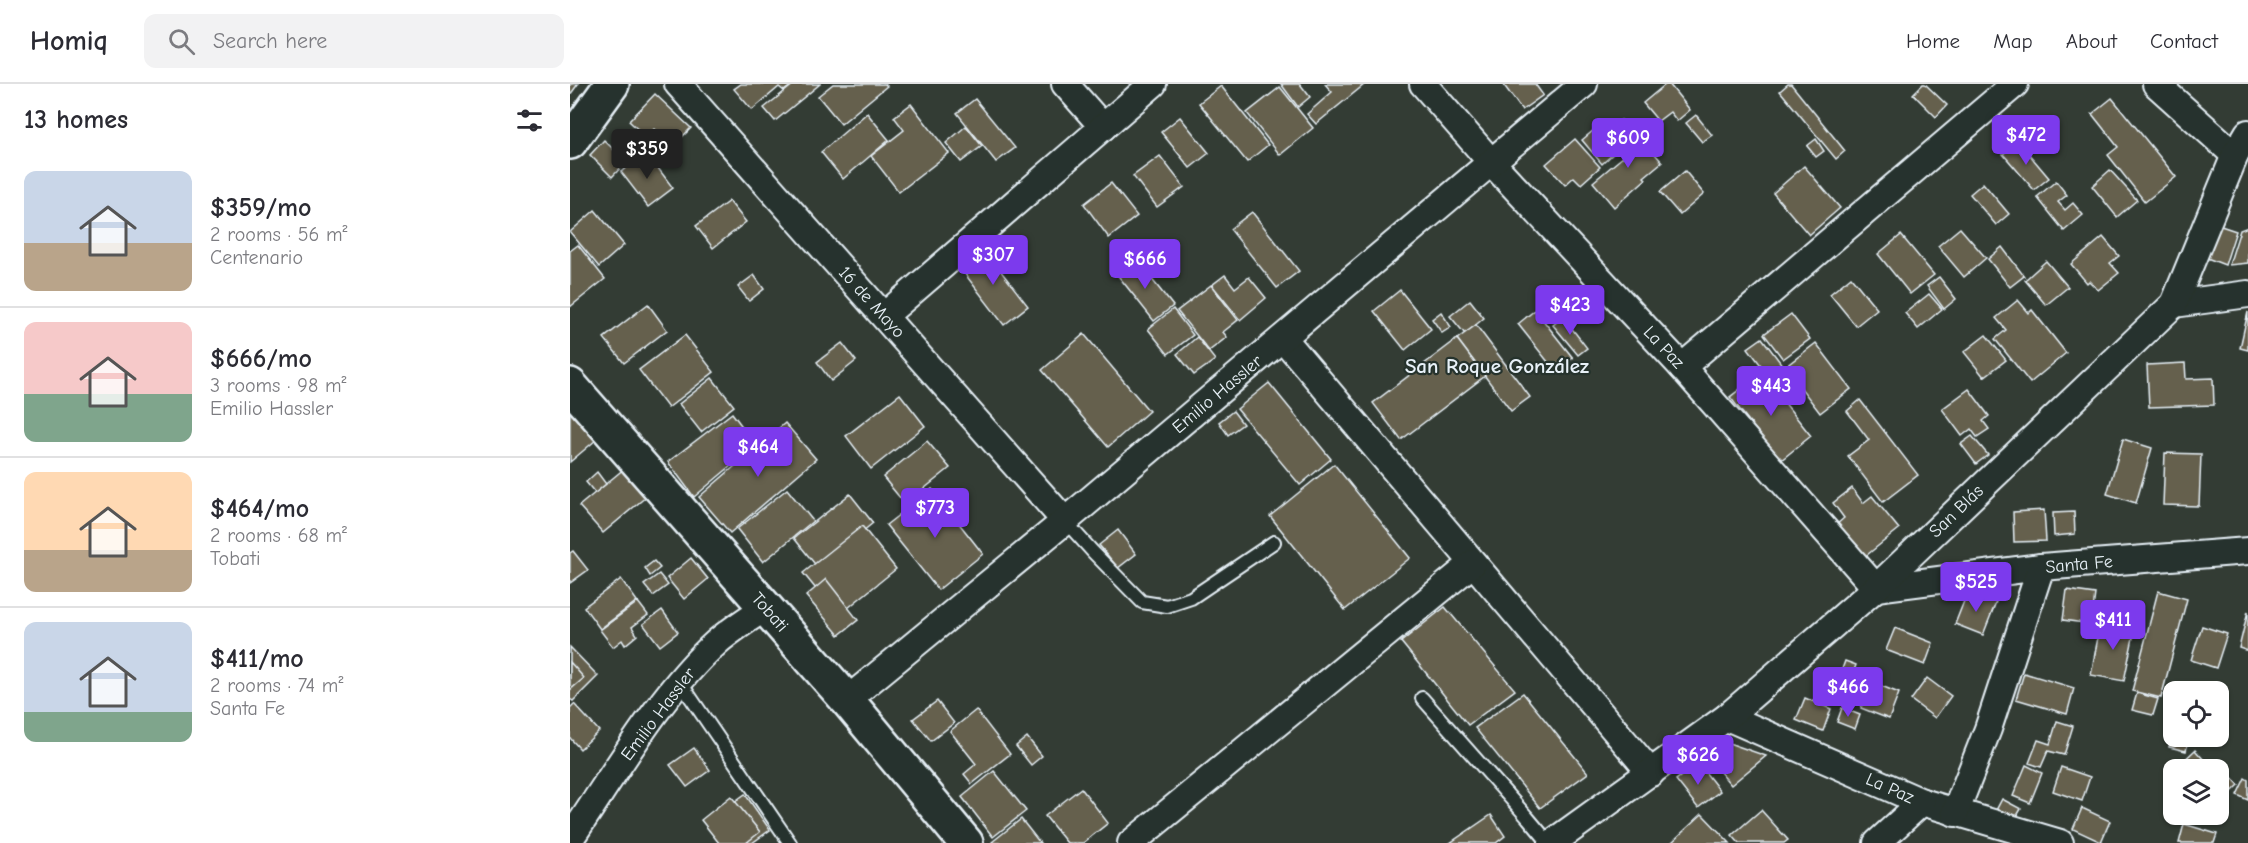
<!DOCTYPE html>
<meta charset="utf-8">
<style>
body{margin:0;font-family:"Comic Neue",sans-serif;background:#f2f2f3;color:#2b2b33;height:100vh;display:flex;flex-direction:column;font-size:22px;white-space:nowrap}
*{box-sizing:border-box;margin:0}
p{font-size:20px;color:#7c7c81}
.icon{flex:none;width:33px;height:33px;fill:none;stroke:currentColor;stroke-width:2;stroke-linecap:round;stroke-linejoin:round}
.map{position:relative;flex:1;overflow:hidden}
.drawer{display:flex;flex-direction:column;background:#fff;width:570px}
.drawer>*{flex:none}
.tools{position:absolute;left:1593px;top:597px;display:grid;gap:12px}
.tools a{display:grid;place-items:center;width:66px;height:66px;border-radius:12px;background:#fff;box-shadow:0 2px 4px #0004;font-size:30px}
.price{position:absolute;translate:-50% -51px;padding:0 14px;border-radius:6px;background:#7c3aed;color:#fff;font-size:20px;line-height:39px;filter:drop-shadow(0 2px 3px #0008)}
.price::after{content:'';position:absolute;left:50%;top:36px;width:18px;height:14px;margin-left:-9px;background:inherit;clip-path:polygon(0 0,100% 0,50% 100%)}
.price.active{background:#222;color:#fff}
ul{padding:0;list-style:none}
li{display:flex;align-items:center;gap:18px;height:150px;padding:0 24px}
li+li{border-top:2px solid #e1e1e2}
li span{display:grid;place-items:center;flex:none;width:168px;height:120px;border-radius:12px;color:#555}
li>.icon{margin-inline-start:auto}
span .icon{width:72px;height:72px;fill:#fffc;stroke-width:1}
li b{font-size:26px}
h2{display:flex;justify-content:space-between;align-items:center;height:72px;padding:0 24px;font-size:26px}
header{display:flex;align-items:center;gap:36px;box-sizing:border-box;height:84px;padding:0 30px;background:#fff;border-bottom:2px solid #e1e1e2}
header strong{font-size:28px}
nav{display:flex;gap:33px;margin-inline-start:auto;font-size:21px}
.search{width:420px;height:54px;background:#f2f2f3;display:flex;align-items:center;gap:15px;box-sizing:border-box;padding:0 21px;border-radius:12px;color:#7c7c81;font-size:22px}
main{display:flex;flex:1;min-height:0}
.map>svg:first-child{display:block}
.building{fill:#65614e;stroke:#e8f1f8;stroke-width:1.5}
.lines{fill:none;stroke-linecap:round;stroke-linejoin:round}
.lane-casing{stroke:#e8f1f8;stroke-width:16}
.street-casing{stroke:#e8f1f8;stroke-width:30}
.secondary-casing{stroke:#e8f1f8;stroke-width:38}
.lane{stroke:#26332d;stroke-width:12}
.street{stroke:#26332d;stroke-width:26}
.secondary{stroke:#26332d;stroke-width:33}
.labels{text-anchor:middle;stroke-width:4.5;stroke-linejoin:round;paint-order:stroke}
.street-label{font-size:18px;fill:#e8f1f8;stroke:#26332d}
.quarter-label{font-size:21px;font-weight:bold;fill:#e8f1f8;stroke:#26332d}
</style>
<header>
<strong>Homiq</strong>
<div class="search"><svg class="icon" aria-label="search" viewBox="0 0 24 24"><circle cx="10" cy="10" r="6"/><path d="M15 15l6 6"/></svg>Search here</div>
<nav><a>Home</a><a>Map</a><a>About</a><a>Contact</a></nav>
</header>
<main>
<section class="drawer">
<h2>13 homes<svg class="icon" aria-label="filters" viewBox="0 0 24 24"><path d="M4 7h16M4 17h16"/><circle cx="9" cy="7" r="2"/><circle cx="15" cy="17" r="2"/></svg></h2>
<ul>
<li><span style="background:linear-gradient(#c9d6e8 60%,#b9a48a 0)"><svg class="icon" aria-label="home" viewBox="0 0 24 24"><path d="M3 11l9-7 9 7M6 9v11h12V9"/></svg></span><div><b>$359/mo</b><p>2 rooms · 56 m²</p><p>Centenario</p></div></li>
<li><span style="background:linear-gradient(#f6c9c9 60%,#7fa58c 0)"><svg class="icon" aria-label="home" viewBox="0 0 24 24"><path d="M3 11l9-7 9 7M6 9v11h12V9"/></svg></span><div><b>$666/mo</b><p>3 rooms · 98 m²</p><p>Emilio Hassler</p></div></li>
<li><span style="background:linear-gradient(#ffd9b3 65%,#b9a48a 0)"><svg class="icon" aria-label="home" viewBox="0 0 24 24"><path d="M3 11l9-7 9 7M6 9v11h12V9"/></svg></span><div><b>$464/mo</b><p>2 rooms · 68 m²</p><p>Tobati</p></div></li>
<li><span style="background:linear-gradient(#c9d6e8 75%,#7fa58c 0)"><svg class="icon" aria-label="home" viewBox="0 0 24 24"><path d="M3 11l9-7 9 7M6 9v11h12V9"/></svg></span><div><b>$411/mo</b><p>2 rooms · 74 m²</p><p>Santa Fe</p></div></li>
</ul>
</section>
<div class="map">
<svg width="1678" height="759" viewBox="0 0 1678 759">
<rect width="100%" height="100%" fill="#333c34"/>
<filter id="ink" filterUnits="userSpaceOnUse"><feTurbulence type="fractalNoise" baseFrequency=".0167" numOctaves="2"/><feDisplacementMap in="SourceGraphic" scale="12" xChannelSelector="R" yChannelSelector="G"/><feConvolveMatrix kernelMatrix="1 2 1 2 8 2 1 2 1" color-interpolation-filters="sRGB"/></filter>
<g filter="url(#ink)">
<!-- building -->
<g class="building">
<polygon points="0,0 8,0 0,11"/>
<polygon points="171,0 223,0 214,7 209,3 182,26 164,5"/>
<polygon points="224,0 250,0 205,37 194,24"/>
<polygon points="263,0 315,0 317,2 271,40 248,12"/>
<polygon points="711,0 730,0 740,13 728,23"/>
<polygon points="755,0 795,0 746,40 737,30 762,8"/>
<polygon points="933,0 965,0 973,11 952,26"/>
<polygon points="1096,0 1099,0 1120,26 1107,37 1100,28 1088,37 1073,19"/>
<polygon points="1218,0 1221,0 1275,67 1266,75 1210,7"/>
<polygon points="1353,0 1355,0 1377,21 1366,33 1343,10"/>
<polygon points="651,2 698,61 677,78 629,19"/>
<polygon points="710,3 743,44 710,71 677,29"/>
<polygon points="85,10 121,44 102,63 84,45 76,53 59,37"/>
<polygon points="1542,14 1606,93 1575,118 1538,71 1548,63 1522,30"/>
<polygon points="405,15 445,64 426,78 387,29"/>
<polygon points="341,20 379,69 329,108 301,72 334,46 324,33"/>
<polygon points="297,29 319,56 273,95 251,68"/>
<polygon points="1126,31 1142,51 1132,58 1116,39"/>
<polygon points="610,33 639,69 620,84 591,48"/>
<polygon points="1051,36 1060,46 1046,58 1037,48"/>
<polygon points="396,42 412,62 391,78 376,59"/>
<polygon points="1024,46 1044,69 1032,80 1012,56"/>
<polygon points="1064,46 1092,78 1074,93 1076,95 1044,123 1023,98 1054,72 1046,62"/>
<polygon points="1005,55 1030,83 1011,100 1004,93 995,101 976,80"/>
<polygon points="1246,55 1254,67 1246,73 1237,62"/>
<polygon points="34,56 56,78 42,93 20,71"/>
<polygon points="1448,57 1479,94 1464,106 1433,70"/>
<polygon points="76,68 103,104 78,123 51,88"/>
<polygon points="590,72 614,103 587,123 563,92"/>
<polygon points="1234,82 1270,124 1239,151 1203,109"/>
<polygon points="1540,86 1567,116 1547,133 1522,102"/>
<polygon points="1115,87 1134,110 1110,131 1090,108"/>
<polygon points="1486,97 1497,111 1488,118 1495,126 1503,119 1513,131 1494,147 1467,113"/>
<polygon points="541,99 567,132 539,154 514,120"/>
<polygon points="1413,99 1439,130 1426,141 1400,110"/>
<polygon points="159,117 176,138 143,164 126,142"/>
<polygon points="25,126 54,161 29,183 0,148"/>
<polygon points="682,128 729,187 707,204 660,145"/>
<polygon points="1648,141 1666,147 1655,181 1637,174"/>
<polygon points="1678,143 1678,179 1659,181 1670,146"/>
<polygon points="1390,144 1416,174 1394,193 1368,162"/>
<polygon points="1331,151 1364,191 1340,210 1308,170"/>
<polygon points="1533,153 1549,172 1540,179 1549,189 1528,206 1519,197 1517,199 1501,180"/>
<polygon points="8,161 35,195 0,223 0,167"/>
<polygon points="412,163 458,222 434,241 388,181"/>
<polygon points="1432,163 1454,192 1440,203 1418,175"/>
<polygon points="565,174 603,222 584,237 546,189"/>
<polygon points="1476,177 1498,203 1476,221 1455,196"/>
<polygon points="184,191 194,205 179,217 168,203"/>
<polygon points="655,191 665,204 679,193 696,214 670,236 642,201"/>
<polygon points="1281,193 1307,225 1286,242 1260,210"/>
<polygon points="1369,193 1386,215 1374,225 1357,202"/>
<polygon points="641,201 668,236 653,248 657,253 639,267 607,227"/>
<polygon points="830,206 861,245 835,266 804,227"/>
<polygon points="1359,210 1372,225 1348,245 1335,229"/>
<polygon points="900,216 914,234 895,250 880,232"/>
<polygon points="1448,216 1459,229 1462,226 1496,269 1460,299 1425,255 1436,246 1426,234"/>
<polygon points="78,220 97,246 54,279 34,254"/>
<polygon points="603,225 623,251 598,270 578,245"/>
<polygon points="965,226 1003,274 986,288 948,240"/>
<polygon points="871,228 881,243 872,249 862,235"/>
<polygon points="1678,228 1678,266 1670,264"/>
<polygon points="1221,230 1240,255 1213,275 1194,250"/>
<polygon points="993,233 1017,264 1008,271 983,241"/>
<polygon points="906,241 960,313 941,327 887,255"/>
<polygon points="514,250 579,327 538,363 472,286"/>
<polygon points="115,251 144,288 98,324 69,286"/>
<polygon points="1416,251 1436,276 1414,293 1394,268"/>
<polygon points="627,253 645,276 624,291 607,270"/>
<polygon points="1192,254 1213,282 1205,288 1214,299 1208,304 1178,264"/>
<polygon points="887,255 915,292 831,356 803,319"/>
<polygon points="272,259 286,277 261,297 247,278"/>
<polygon points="1246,259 1281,305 1250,329 1215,283"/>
<polygon points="1615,279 1616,295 1643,294 1644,321 1579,323 1577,281"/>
<polygon points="1191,289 1241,352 1210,377 1160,313"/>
<polygon points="142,294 164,322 131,348 109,320"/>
<polygon points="699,299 761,375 730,401 667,325"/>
<polygon points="1399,305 1419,332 1413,337 1419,345 1407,353 1401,345 1392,352 1372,325"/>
<polygon points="330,310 355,342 301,385 276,352"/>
<polygon points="1290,316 1348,391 1313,418 1278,372 1299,356 1277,327"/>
<polygon points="2,327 26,356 0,378 0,329"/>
<polygon points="663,327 673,340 658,351 649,338"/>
<polygon points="162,329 186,361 124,413 98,378"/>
<polygon points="215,339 246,375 160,449 129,413"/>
<polygon points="1402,352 1418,371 1406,380 1391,360"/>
<polygon points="1553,355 1582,364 1566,419 1537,410"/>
<polygon points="357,357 380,384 335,420 313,393"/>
<polygon points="1595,369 1631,370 1629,422 1593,421"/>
<polygon points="764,380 840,474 775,526 700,432"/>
<polygon points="55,384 77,412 33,449 9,422"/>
<polygon points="27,388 36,400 25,409 16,398"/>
<polygon points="1282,404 1293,419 1302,412 1329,445 1292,475 1266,441 1274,434 1263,419"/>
<polygon points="217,405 243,437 193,478 167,445"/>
<polygon points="362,405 413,470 368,506 316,441"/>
<polygon points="280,410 303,439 248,484 224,454"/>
<polygon points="1474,426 1476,457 1444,458 1443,428"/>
<polygon points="1504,428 1505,450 1484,452 1483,429"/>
<polygon points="292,442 326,485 268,532 233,489"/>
<polygon points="548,446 566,470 548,484 529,461"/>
<polygon points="3,467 18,486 0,499 0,469"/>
<polygon points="121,474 138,495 114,515 97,494"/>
<polygon points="84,477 90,484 80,492 75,484"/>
<polygon points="89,490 98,501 83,512 74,501"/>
<polygon points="51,495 67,517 30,545 14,523"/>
<polygon points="256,495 288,536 269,551 236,512"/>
<polygon points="1497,506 1525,510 1521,540 1493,536"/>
<polygon points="1398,507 1426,518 1413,551 1385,540"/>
<polygon points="1588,507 1617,515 1591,614 1562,607"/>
<polygon points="68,518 78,531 62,543 67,551 55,561 52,556 43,563 30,546"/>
<polygon points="875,523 945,606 898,641 831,558"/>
<polygon points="92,526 108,548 90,562 73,540"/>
<polygon points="1678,527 1678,567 1669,564"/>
<polygon points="1531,537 1565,544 1554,597 1521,591"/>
<polygon points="1632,542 1657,550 1646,584 1621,576"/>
<polygon points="1325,544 1363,559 1355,581 1316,566"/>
<polygon points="0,563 28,592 3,617 0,615"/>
<polygon points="1275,577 1286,581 1279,600 1268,596"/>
<polygon points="0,578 14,594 0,606"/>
<polygon points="1454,589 1504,604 1497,630 1446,615"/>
<polygon points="1357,594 1381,612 1365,634 1341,616"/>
<polygon points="1301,598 1329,609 1319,635 1291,624"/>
<polygon points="953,609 1018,689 970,724 905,644"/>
<polygon points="1567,609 1588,615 1583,631 1562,626"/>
<polygon points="1235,614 1261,625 1253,647 1226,636"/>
<polygon points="367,617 384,639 361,657 343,635"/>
<polygon points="4,620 29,647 10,665 0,654 0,624"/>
<polygon points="1272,624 1290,631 1285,645 1267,638"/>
<polygon points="406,626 440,670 402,700 394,690 406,680 380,647"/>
<polygon points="1487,637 1503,642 1494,671 1478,667 1471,683 1459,679 1468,656 1480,660"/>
<polygon points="1602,650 1604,652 1619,654 1616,667 1599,663"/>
<polygon points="457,653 472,672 461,681 446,662"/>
<polygon points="1150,656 1196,672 1161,701 1133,668"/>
<polygon points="124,664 140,686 117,703 100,681"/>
<polygon points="1625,666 1634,676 1627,683 1629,686 1604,686"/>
<polygon points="1645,676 1669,701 1648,721 1648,686 1635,686"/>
<polygon points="1128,679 1150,707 1128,724 1106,696"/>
<polygon points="1456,681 1472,689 1460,719 1443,712"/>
<polygon points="1491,683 1520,693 1512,717 1483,707"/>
<polygon points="424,687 456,727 423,753 392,713"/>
<polygon points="1675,694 1678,696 1678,716 1667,711"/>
<polygon points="511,704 538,739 513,759 497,759 475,732"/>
<polygon points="175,710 200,746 182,759 165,759 145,732"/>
<polygon points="161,712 190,748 176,759 149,759 131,736"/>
<polygon points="1432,715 1451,725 1441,742 1423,732"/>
<polygon points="1512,724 1540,737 1531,758 1503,745"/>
<polygon points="1191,726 1218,756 1214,759 1169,759 1162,751"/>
<polygon points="1132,730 1160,759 1101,759"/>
<polygon points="921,731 935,752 926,759 880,759"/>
<polygon points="451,735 470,759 423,759 422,758"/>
<polygon points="1614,740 1647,750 1644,759 1609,759"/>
</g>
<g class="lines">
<!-- lane casing -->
<g class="lane-casing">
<g id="lane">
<polyline points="495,437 523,468 572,518 597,522 621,514 704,458"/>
<polyline points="110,598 220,759"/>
<polyline points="852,614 958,734 979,759"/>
</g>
</g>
<!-- street casing -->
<g class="street-casing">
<g id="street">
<polyline points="108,0 495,437"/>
<polyline points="495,0 533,43"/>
<polyline points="853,0 922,79 1112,283 1306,504 1471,483 1678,467"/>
<polyline points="1586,0 1665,71"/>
<polyline points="1604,220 1678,210"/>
<polyline points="314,232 583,0"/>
<polyline points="713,254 1081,689"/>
<polyline points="1112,283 1445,0"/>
<polyline points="277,616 495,437 1014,0"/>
<polyline points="1157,633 1352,718 1490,759"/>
<polyline points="1385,729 1418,645 1471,483"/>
<path d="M 0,755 C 43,692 91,608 147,558 C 162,545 180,534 196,523"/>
<polyline points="561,759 903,479"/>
<polyline points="982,759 1157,633 1306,504 1604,220 1665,71 1678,49"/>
<polyline points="1307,759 1352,718"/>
</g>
</g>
<!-- secondary casing -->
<g class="secondary-casing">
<g id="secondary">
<polyline points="0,58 42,0"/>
<polyline points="0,301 277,616 396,759"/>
</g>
</g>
<!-- lane -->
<use href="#lane" class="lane"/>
<!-- street -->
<use href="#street" class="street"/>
<!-- secondary -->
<use href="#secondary" class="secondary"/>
</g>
</g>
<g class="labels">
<!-- street labels -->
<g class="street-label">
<text transform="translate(302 218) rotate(48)" y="6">16 de Mayo</text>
<text transform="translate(1094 263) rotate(47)" y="6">La Paz</text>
<text transform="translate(647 310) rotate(-40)" y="6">Emilio Hassler</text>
<text transform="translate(1386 427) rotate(-44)" y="6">San Blás</text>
<text transform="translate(1509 480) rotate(-5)" y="6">Santa Fe</text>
<text transform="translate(200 528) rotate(49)" y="6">Tobati</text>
<text transform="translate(88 630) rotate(-53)" y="6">Emilio Hassler</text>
<text transform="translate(1320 704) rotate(24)" y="6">La Paz</text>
</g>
<!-- quarter labels -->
<g class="quarter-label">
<text x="927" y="289">San Roque González</text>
</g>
</g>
</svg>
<div class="tools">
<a><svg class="icon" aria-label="locate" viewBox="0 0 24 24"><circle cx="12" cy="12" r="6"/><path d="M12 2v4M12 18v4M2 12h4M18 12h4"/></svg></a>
<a><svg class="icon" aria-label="layers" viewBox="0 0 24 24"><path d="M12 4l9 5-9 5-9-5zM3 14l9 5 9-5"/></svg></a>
</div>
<b class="price" style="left:1456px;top:82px">$472</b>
<b class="price" style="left:1058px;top:85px">$609</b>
<b class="price active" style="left:77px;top:96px">$359</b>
<b class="price" style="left:423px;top:202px">$307</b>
<b class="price" style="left:575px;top:206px">$666</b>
<b class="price" style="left:1000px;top:252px">$423</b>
<b class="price" style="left:1201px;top:333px">$443</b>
<b class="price" style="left:188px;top:394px">$464</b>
<b class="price" style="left:365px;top:455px">$773</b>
<b class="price" style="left:1406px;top:529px">$525</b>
<b class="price" style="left:1543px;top:567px">$411</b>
<b class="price" style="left:1278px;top:634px">$466</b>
<b class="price" style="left:1128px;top:702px">$626</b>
</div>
</main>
